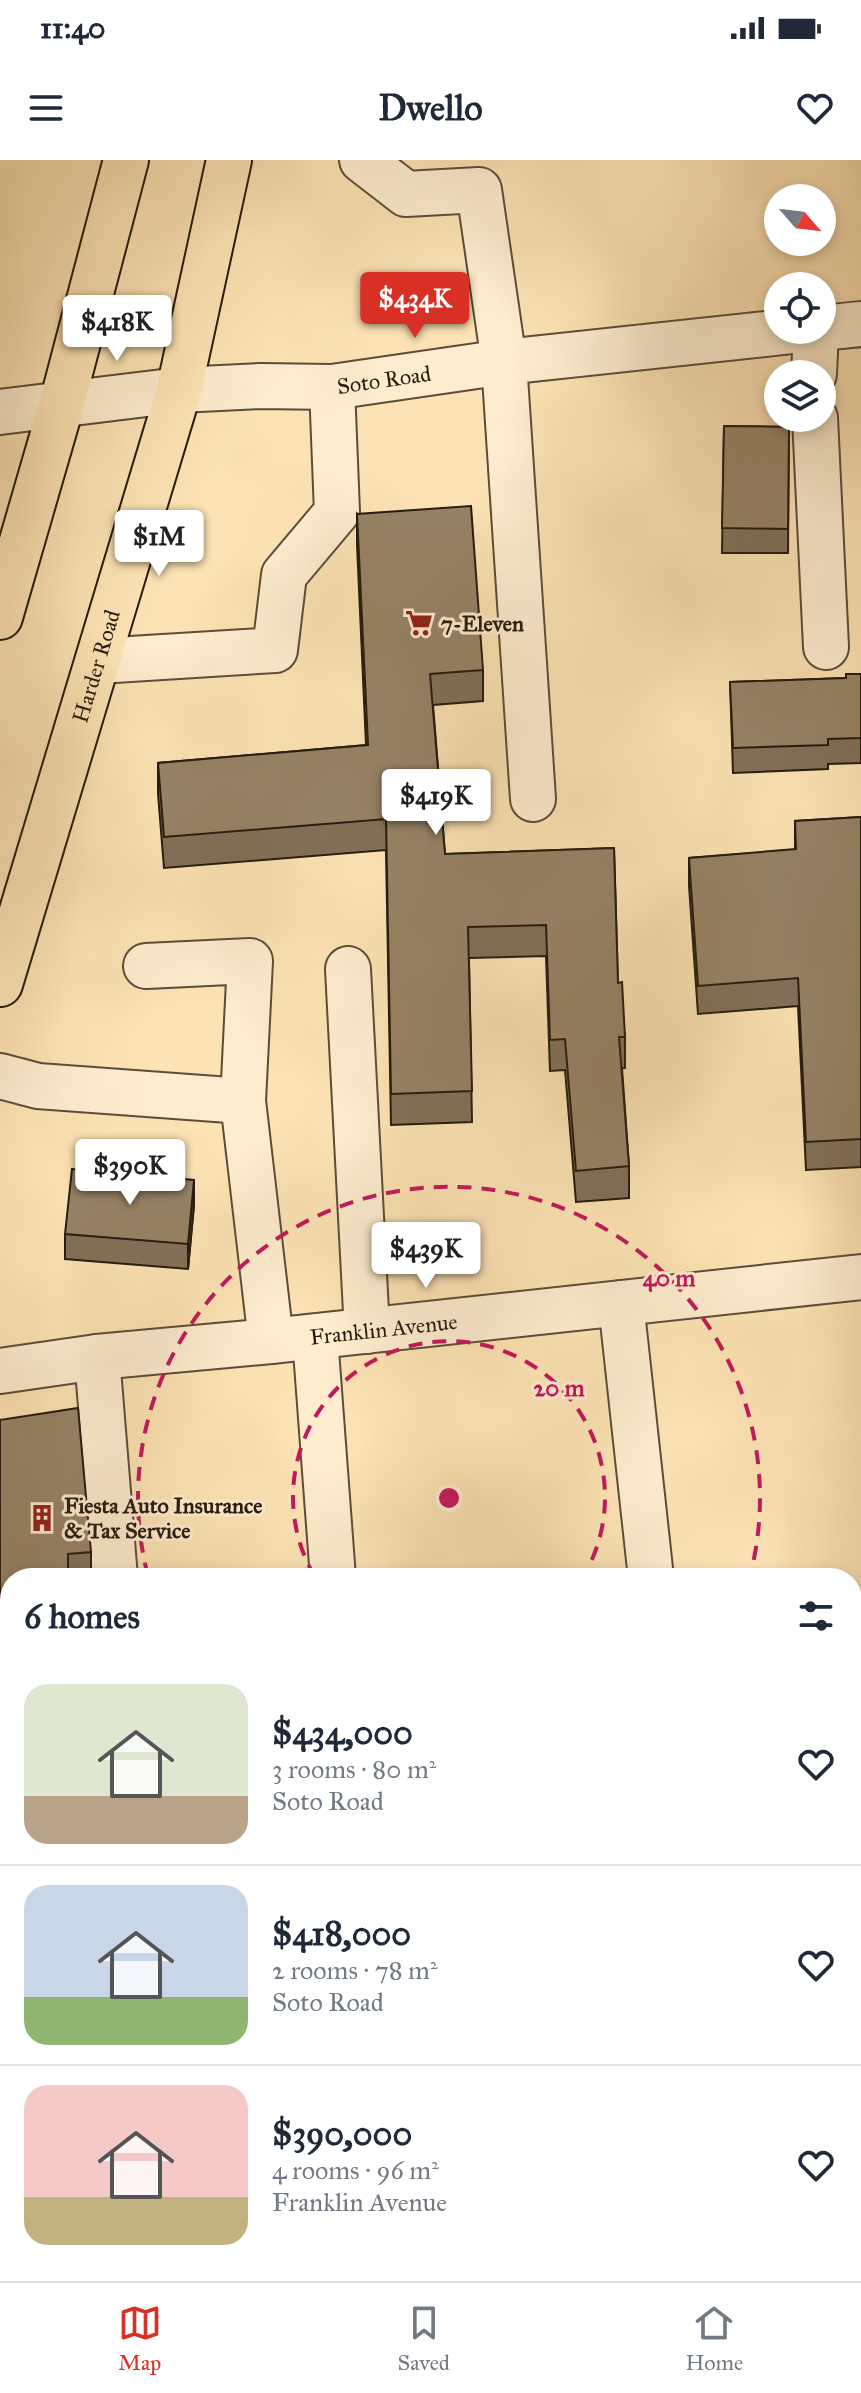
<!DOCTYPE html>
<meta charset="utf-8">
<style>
body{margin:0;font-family:"IM FELL Great Primer",serif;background:#f2f2f3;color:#1f2937;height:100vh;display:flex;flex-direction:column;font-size:30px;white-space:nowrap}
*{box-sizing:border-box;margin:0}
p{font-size:26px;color:#747a83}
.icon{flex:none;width:44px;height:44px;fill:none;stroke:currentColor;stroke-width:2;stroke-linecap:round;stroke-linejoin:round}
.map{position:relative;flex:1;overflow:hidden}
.drawer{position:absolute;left:0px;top:1408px;width:862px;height:714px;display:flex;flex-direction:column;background:#fff;border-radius:32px 32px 0 0;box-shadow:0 4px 12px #0003}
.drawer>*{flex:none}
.needle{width:52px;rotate:118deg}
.tools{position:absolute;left:764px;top:24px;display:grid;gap:16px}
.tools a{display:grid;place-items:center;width:72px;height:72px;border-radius:50%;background:#fff;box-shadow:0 4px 12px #0003;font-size:40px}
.price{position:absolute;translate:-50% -68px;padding:0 18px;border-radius:8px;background:#fff;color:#222;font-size:26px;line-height:52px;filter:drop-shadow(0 2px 4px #0008)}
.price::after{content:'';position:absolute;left:50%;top:48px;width:24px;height:18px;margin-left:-12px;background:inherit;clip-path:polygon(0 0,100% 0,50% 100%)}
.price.selected{background:#d93025;color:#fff}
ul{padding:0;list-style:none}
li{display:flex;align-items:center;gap:24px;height:200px;padding:0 24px}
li+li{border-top:2px solid #e0e1e3}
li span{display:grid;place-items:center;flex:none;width:224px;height:160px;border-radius:24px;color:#555}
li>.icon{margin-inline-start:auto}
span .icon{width:96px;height:96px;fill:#fffc;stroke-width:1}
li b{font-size:34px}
h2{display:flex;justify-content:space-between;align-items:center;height:96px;padding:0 24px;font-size:34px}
.status{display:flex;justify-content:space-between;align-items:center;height:56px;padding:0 40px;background:#fff;direction:ltr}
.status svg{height:22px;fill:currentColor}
header{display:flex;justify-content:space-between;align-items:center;height:104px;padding:0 24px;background:#fff;font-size:36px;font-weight:700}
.menu{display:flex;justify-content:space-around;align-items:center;height:112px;border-top:2px solid #e0e1e3;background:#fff;font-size:22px;color:#747a83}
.menu a{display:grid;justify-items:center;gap:4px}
.menu .selected{color:#d93025}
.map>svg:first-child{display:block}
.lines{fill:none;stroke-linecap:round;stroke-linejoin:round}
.stream{stroke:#7c6a50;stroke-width:16}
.minor-casing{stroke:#5c4d38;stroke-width:48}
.major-casing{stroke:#271b0f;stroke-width:48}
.minor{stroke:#fdecce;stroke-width:44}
.major{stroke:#fce2b4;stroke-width:44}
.wall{fill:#817057;stroke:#271b0f;stroke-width:2}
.shaded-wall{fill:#695b47;stroke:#271b0f;stroke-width:2}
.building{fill:#968265;stroke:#271b0f;stroke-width:2}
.ring{fill:none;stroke:#c2185b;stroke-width:4;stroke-dasharray:14 10}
.labels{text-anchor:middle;stroke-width:6;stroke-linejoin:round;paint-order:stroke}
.street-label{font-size:22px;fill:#271b0f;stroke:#fdecce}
.poi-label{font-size:22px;font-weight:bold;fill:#271b0f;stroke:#fdecce;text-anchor:start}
.centre{fill:#c2185b;stroke:#fdecce;stroke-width:4}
.ring-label{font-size:24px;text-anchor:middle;font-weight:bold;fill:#c2185b;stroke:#fdecce;stroke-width:6;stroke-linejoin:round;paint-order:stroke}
</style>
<div class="status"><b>11:40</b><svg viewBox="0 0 49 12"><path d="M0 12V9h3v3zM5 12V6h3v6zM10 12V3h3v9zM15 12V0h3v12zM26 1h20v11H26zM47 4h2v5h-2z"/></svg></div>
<header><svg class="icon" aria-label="menu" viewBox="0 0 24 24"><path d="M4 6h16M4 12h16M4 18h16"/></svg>Dwello<svg class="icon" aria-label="heart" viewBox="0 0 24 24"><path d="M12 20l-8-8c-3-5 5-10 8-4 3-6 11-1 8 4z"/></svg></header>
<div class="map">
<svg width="861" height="2121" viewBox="0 0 861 2121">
<rect width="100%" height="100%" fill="#fce2b4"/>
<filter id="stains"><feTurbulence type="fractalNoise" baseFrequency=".0025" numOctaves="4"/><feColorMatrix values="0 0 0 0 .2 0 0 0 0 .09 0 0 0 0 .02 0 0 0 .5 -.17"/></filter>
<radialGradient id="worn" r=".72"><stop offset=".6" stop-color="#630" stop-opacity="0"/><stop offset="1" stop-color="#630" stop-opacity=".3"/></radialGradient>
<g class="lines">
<!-- stream -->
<polyline class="stream" points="113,2112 121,2121"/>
<!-- minor casing -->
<g class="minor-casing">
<g id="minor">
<polyline points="362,0 406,34 479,30 504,202 533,639"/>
<polyline points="822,168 861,164"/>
<polyline points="814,214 816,170"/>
<path id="s1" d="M 0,252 L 179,230 L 260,226 L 332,227 L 504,202 L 802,170"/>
<polyline points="815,258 826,487"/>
<polyline points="98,501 275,490 284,415 337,352 332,227"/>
<polyline points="146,806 250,801 243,941"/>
<polyline points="348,809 367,1171"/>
<polyline points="0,916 38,926 243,941 271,1181"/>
<polyline points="621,1143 651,1418"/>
<polyline points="315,1177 333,1418"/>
<polyline points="97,1197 115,1418"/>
<path id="s2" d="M 0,1211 L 97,1197 L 271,1181 L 861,1117"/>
<polyline points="0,1552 10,1551"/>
<polyline points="852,1922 861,1921"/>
<polyline points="0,2019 10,2020"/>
</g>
</g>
<!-- major casing -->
<g class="major-casing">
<g id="major">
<polyline points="0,457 62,243 126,0"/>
<path id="s3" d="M 0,824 L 179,230 L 229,0"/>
</g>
</g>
<!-- minor -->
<use href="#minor" class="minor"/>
<!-- major -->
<use href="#major" class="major"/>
</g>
<!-- wall -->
<g class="wall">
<polygon points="724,266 789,267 788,393 722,393"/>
<polygon points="357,354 483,510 483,541 433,545 445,694 614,688 618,823 625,877 625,908 622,908 629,1006 629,1038 576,1042 565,910 550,911 546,796 469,798 472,962 391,965 386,690 164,708 158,634 158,603 366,585 357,385"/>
<polygon points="861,514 861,603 828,604 828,609 733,613 730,522 846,518"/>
<polygon points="861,657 861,1007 806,1010 798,846 698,854 689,726 689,698 795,690 795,661"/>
<polygon points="194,1045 188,1109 65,1099 65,1074"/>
<polygon points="0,1260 91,1392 91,1418 10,1418 10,1483 0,1484"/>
</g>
<!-- shaded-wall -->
<polygon class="shaded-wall" points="194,1020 194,1045 188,1109 188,1084"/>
<!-- building -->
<g class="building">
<polygon points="724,266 789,267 788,369 722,368"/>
<polygon points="471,346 483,510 430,514 445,694 614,688 618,823 622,822 625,877 619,877 629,1006 576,1011 565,879 550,880 546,765 468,767 472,931 391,934 386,659 164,677 158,603 368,585 357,354"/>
<polygon points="846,514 861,514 861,578 828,579 828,585 733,588 730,522 846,518"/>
<polygon points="861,657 861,979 806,982 798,818 698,826 689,698 796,689 795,661"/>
<polygon points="72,1009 194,1020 188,1084 65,1074"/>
<polygon points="78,1248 91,1392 68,1394 68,1416 51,1416 51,1418 10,1418 10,1444 0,1445 0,1260"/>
</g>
<!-- distance rings -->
<g class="ring">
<path d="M315 1417A156 156 0 1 1 583 1417"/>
<path d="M148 1416A311 311 0 1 1 750 1416"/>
</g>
<!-- icons -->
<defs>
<g id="supermarket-bare" transform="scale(2.16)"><path d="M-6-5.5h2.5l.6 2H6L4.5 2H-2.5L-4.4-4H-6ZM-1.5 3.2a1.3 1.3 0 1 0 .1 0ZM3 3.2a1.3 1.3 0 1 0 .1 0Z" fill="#8f2418" stroke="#fdecce" stroke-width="2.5" paint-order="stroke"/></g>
<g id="building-bare" transform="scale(2.16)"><path d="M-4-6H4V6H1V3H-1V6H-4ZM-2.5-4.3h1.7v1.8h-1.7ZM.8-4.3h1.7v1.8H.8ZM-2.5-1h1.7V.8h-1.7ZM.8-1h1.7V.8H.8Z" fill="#8f2418" stroke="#fdecce" stroke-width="2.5" paint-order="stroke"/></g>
</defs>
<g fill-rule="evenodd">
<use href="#supermarket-bare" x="419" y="463"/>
<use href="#building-bare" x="42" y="1358"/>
</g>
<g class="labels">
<!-- street labels -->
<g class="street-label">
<text dy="8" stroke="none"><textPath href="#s1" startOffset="386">Soto Road</textPath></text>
<text dy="8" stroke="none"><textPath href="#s3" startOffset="332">Harder Road</textPath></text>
<text dy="8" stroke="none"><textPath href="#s2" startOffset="386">Franklin Avenue</textPath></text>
</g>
<!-- poi labels -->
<g class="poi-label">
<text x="441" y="471">7-Eleven</text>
<text x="64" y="1353">Fiesta Auto Insurance<tspan x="64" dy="25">&amp; Tax Service</tspan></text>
</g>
</g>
<circle cx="449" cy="1338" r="12" class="centre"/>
<g class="ring-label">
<text x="669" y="1126">40 m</text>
<text x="559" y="1236">20 m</text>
</g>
<rect width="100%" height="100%" filter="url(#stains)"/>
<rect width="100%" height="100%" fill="url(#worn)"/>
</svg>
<div class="tools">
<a><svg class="needle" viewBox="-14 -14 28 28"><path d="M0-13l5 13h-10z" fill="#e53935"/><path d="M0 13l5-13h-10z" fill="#747a83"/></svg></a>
<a><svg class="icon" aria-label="locate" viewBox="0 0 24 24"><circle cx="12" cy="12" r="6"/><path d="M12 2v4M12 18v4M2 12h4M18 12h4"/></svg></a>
<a><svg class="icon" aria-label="layers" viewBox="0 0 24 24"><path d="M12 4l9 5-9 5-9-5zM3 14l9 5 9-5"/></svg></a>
</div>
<b class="price selected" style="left:415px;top:180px">$434K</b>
<b class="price" style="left:117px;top:203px">$418K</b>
<b class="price" style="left:159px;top:418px">$1M</b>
<b class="price" style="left:436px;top:677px">$419K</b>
<b class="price" style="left:130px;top:1047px">$390K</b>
<b class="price" style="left:426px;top:1130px">$439K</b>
<section class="drawer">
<h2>6 homes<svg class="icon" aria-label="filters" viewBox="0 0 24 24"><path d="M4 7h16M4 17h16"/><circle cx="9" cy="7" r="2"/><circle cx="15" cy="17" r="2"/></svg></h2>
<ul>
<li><span style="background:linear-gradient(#dfe7d0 70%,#b9a48a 0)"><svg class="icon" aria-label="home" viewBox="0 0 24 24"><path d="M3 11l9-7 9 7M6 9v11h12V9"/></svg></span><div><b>$434,000</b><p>3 rooms · 80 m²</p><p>Soto Road</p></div><svg class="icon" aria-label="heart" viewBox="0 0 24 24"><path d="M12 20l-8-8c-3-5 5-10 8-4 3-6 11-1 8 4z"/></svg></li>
<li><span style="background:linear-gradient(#c9d6e8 70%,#8fb573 0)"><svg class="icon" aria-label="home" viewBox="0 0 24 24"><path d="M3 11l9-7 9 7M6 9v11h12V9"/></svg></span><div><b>$418,000</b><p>2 rooms · 78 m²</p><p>Soto Road</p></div><svg class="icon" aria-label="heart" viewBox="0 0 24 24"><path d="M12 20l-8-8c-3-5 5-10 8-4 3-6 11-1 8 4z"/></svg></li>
<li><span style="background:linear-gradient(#f6c9c9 70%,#c2b280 0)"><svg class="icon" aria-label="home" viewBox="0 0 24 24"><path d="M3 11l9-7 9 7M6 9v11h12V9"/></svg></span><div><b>$390,000</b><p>4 rooms · 96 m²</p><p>Franklin Avenue</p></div><svg class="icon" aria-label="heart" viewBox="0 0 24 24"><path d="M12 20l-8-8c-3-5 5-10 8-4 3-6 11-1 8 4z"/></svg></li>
</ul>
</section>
</div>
<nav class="menu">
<a class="selected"><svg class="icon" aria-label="map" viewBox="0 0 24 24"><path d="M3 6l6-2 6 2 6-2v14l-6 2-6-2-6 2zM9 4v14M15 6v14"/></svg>Map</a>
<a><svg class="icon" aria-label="saved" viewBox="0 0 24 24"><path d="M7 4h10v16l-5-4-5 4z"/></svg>Saved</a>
<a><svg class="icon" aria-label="home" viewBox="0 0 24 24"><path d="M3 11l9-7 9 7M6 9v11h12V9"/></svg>Home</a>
</nav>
